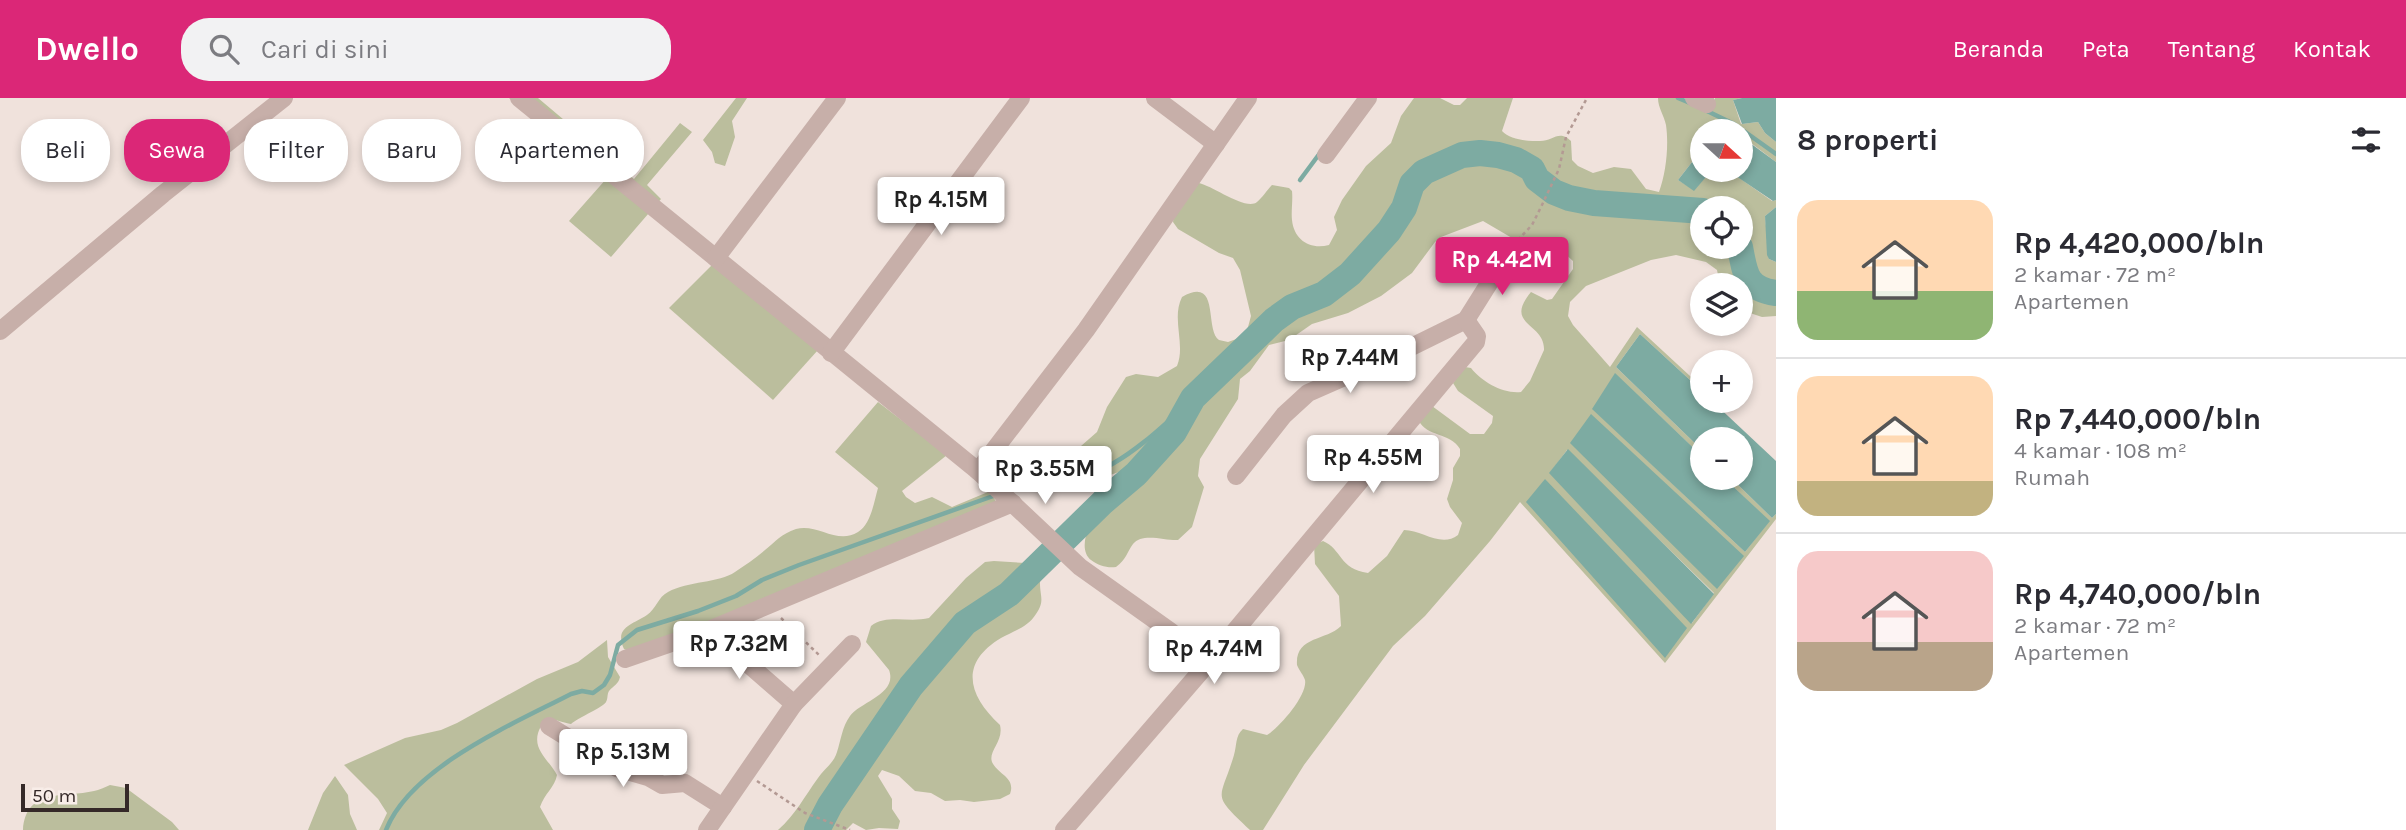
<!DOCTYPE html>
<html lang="id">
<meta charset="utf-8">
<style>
body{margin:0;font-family:Karla,sans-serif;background:#f2f2f3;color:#2b2b33;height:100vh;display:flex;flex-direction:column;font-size:26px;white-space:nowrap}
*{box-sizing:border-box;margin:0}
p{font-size:23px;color:#7c7c81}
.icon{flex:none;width:38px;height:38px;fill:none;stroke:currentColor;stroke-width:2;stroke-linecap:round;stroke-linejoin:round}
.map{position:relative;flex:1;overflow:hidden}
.details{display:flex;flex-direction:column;background:#fff;width:630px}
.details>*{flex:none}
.guide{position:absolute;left:21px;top:21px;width:665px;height:63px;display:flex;gap:14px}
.needle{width:46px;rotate:111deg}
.fabs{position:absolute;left:1690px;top:21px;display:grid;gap:14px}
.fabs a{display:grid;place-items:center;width:63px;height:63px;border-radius:50%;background:#fff;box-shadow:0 4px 10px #0003;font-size:35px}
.scale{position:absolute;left:21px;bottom:18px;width:108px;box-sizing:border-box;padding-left:7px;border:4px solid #352928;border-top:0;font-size:19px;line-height:24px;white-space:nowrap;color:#352928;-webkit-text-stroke:5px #f8ede8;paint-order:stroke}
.price{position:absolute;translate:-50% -60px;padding:0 16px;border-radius:7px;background:#fff;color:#222;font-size:23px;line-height:46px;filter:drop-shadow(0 2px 4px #0008)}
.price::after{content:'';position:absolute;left:50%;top:42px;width:21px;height:16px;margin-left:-10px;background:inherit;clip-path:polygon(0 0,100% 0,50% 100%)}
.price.selected{background:#db2777;color:#fff}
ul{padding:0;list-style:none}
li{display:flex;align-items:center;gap:21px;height:175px;padding:0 21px}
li+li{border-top:2px solid #e1e1e2}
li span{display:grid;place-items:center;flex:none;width:196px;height:140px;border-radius:21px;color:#555}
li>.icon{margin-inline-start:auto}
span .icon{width:84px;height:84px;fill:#fffc;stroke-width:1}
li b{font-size:30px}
h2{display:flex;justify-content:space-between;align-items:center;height:84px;padding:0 21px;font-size:30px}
.pill{padding:0 24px;border-radius:28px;background:#fff;box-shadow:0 4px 10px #0003;font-size:24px;line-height:63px}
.pill.selected{background:#db2777;color:#fff}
header{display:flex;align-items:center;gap:42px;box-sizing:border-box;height:98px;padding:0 35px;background:#db2777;color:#fff}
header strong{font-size:33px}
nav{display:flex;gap:38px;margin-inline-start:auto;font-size:24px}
.search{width:490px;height:63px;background:#f2f2f3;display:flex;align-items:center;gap:18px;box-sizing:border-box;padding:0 24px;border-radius:28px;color:#7c7c81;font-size:26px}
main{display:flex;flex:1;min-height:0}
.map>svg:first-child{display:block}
.green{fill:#bbbe9d;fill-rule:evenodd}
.water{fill:#7daba2}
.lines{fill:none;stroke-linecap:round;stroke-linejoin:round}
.stream{stroke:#7daba2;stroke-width:4.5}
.river{stroke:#7daba2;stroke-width:26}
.path{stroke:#b39993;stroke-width:2.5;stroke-dasharray:3.5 3.5;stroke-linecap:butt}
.minor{stroke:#c7afa9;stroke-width:18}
</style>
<header>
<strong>Dwello</strong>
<div class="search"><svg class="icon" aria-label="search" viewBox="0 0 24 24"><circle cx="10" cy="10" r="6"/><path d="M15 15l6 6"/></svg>Cari di sini</div>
<nav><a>Beranda</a><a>Peta</a><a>Tentang</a><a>Kontak</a></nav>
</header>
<main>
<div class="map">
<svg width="1776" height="732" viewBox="0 0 1776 732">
<rect width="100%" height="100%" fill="#f0e2dc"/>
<!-- green -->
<g class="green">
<polygon points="509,0 538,0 634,81 680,25 692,34 647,87 661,101 611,159 569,123 607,80"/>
<polygon points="736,0 747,0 732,23 735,39 725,68 715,65 712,54 703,42"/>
<path d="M 1414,0 L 1440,0 L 1454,7 L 1460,7 L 1467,0 L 1513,0 L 1502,33 C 1510,42 1527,43 1540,43 C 1553,43 1559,31 1571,43 L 1572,62 L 1578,68 L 1593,75 L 1614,69 L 1631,71 L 1646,91 L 1659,94 C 1666,75 1669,48 1666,27 C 1664,17 1658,10 1658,0 L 1678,0 L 1707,13 L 1715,5 L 1715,0 L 1742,0 L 1733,2 L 1741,26 L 1758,24 L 1765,35 L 1776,44 L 1776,64 L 1751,45 L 1741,56 L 1741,33 L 1703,33 L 1703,50 L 1678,82 L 1694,92 L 1712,72 L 1728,72 L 1772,103 L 1776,102 L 1776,109 L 1765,118 L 1769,161 L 1776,164 L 1776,218 L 1762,219 L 1741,212 L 1741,187 L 1720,187 L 1717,172 L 1706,164 L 1676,157 L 1651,162 L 1586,188 L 1570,204 L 1568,218 L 1573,227 L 1610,269 L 1637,229 L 1703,290 L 1703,294 L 1640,236 L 1616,269 L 1703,353 L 1703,359 L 1615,276 L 1593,311 L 1745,454 L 1769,423 L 1724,380 L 1731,380 L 1772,420 L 1776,416 L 1776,421 L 1665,565 L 1520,404 L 1490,443 L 1425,518 L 1393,548 L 1304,667 L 1263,732 L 1250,732 C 1210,694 1220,704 1234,657 C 1237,647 1235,638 1243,631 L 1267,637 C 1279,630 1308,597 1305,582 C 1304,578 1299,572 1297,567 C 1295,538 1326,543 1341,528 L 1339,498 L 1315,466 L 1314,447 L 1323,443 C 1342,451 1339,471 1368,475 L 1387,458 L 1404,432 C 1422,432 1441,450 1458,437 L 1462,425 L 1450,409 L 1447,401 L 1453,382 L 1453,370 L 1460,358 L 1460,351 C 1450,334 1427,339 1419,323 L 1432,308 L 1470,336 L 1484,336 L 1492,325 L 1493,318 L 1458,293 L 1453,285 L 1465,269 L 1471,270 C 1482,284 1503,296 1521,294 L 1530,283 L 1544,252 C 1545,224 1503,228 1531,194 L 1547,202 L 1552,201 L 1573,171 L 1573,163 L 1554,146 L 1540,142 L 1526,143 L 1512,140 L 1483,123 L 1441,139 L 1435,144 L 1412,175 L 1381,198 L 1348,215 L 1312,226 L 1289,242 L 1269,247 L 1250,273 L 1240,281 L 1238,301 L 1200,361 L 1198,378 L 1204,389 L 1192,429 L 1178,442 C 1166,443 1142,434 1133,446 C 1127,454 1126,462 1116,469 C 1107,470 1099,468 1091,462 C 1077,451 1089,423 1100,413 C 1104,409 1109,407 1113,403 C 1120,397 1124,388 1126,379 L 1119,374 L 1087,385 L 1055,383 L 1073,355 L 1097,334 L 1107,309 L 1126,279 L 1136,276 L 1158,279 L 1177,268 C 1186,246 1171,221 1182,199 C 1221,177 1204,232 1219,242 L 1228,244 L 1242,239 L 1248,229 L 1251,218 L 1240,172 L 1233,160 L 1219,155 L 1178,131 L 1173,124 L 1174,116 L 1199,85 C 1213,88 1246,113 1257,104 C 1262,100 1267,92 1272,87 L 1289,90 L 1292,93 C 1293,103 1291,113 1292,122 C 1294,142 1310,152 1329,147 L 1337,132 L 1334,119 L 1342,102 L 1366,68 L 1391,45 L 1401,18 ZM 1703,110 L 1741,110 L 1741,149 L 1703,149 ZM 1567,352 L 1714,495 L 1692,525 L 1550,375 Z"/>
<polygon points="714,165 818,252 773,302 669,210"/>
<path d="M 878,304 L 947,357 L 902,393 L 906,399 L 915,405 L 932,399 L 952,409 L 988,394 L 991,395 L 998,407 L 778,501 L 629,553 L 624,551 C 614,529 632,527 647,517 C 656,511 658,499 668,494 C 688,483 719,485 735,474 C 745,467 756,460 765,452 C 776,443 781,436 796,431 C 817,425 837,447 858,434 C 871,426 874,404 878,390 L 835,354 Z"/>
<path d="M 1046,456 L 1052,462 C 1048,468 1040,477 1040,485 C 1040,499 1045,503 1036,516 C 1028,529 1014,533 1001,540 C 958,566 969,598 1000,627 C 1004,643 988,653 992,664 C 998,677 1016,679 1010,696 L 1000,701 L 974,704 L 960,702 L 945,703 L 931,695 L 915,693 L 899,678 L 882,672 L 878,678 L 892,701 L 892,711 L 900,723 L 898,731 L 879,730 L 866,732 L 853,725 L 846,732 L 778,732 C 796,716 804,699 818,680 C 824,671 834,665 837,654 C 841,642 842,629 850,618 C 860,604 898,596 889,572 L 866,544 L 871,528 C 886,516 910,525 929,520 L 966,480 L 985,464 L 994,463 L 1026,465 Z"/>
<path d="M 607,542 L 608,559 L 620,579 C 618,587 614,587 609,593 C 607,596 608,601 606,604 C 605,608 578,620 571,626 C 564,625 555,621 549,621 C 544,621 543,625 541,628 C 529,650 548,660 557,677 C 555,689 544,696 540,709 L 553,732 L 379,732 L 387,715 L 378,701 L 344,667 L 405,640 L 441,632 L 457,625 L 537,581 L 578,564 Z"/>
<polygon points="335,678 348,697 350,716 357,732 308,732 323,695"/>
<path d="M 110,687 L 126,690 L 172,724 L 179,732 L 23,732 C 26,689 65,700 94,693 C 99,692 105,689 110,687 Z"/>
</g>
<!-- water -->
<g class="water">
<polygon points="1742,0 1776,0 1776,44 1765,35 1758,24 1742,26 1733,2"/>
<polygon points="1750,45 1776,64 1776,102 1773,103 1727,72 1741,72 1741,56"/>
<polygon points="1703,50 1703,72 1712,72 1694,93 1678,82"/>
<polygon points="1776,109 1776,164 1769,161 1767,157 1765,118"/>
<polygon points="1640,236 1703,294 1703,303 1712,303 1776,363 1776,416 1772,420 1731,380 1741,380 1741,341 1703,341 1703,353 1616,269"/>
<polygon points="1615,275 1703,359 1703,380 1724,380 1770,423 1745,454 1592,311"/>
<polygon points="1591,316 1744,458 1717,491 1570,345"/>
<polygon points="1568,351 1714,496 1691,526 1549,375"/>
<polygon points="1545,381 1687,530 1665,560 1526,404"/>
</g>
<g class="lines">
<!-- stream -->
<g class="stream">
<polyline points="1678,0 1690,5"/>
<polyline points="1705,12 1734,26 1776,56"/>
<polyline points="1300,82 1320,55"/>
<path d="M 1008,393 C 1034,385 1062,385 1088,377 C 1125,365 1165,327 1193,300"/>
<path d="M 386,732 C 411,669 513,626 571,596 L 582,593 L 593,595 L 604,587 L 610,577 L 618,547 L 637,532 L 698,513 L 736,498 L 762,482 L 799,467 L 996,397"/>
</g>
<!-- river -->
<g class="river">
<path d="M 1740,149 C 1745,174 1745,191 1776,195"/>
<polyline points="817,732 830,707 911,588 965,525 1009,496 1103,404 1136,376 1174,334 1193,300 1274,222 1292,209 1324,196 1350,176 1389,133 1404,110 1412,86 1424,74 1462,57 1480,55 1498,57 1516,62 1532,71 1537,81 1554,94 1569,100 1594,105 1703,113"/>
</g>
<!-- path -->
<g class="path">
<polyline points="1513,147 1532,127 1541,109 1559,71 1566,39 1587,0"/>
<polyline points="781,520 819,557"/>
<polyline points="757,683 805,715 850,732"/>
</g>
<!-- minor -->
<g class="minor">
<polyline points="519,0 978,373 1080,469 1170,533 1209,564 1064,732"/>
<polyline points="1155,0 1216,46"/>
<polyline points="1694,0 1707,6"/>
<polyline points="1326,57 1368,0"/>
<polyline points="716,160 837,0"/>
<polyline points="0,233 163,96 284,0"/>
<polyline points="831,255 1021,0"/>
<polyline points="978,373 1086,232 1248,0"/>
<polyline points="1236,378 1284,317 1308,295 1399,255 1466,222 1505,160"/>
<polyline points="709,532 794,606"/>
<polyline points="625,561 709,532 1013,405"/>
<polyline points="1209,564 1476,244 1477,238 1466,222"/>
<polyline points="549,628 617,670 648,679 662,687 685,685 723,709"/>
<polyline points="707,732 794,606 852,546"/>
</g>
</g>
</svg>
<div class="fabs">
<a><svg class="needle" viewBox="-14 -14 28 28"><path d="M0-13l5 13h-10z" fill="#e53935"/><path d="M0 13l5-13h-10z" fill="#7c7c81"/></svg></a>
<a><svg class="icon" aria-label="locate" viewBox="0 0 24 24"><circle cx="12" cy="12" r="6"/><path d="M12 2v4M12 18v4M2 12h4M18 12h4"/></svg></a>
<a><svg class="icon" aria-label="layers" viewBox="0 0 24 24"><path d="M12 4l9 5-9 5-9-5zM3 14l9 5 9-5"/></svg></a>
<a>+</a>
<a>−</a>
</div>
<div class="scale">50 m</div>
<b class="price" style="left:941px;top:139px">Rp 4.15M</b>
<b class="price selected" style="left:1502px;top:199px">Rp 4.42M</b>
<b class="price" style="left:1350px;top:297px">Rp 7.44M</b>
<b class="price" style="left:1373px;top:397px">Rp 4.55M</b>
<b class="price" style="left:1045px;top:408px">Rp 3.55M</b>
<b class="price" style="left:739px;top:583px">Rp 7.32M</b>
<b class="price" style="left:1214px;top:588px">Rp 4.74M</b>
<b class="price" style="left:623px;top:691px">Rp 5.13M</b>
<div class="guide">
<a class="pill">Beli</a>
<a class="pill selected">Sewa</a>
<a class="pill">Filter</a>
<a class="pill">Baru</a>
<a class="pill">Apartemen</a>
</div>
</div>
<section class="details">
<h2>8 properti<svg class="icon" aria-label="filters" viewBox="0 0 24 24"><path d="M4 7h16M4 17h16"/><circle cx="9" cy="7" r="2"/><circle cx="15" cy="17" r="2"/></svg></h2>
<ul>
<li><span style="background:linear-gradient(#ffd9b3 65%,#8fb573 0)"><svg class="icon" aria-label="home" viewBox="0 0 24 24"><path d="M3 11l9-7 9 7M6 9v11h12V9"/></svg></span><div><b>Rp 4,420,000/bln</b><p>2 kamar · 72 m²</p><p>Apartemen</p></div></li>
<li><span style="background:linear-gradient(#ffd9b3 75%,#c2b280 0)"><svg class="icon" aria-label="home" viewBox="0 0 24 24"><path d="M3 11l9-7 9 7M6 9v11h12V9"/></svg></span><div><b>Rp 7,440,000/bln</b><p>4 kamar · 108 m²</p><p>Rumah</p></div></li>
<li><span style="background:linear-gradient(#f6c9c9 65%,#b9a48a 0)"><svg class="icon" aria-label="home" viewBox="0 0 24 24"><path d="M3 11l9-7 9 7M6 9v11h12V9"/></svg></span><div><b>Rp 4,740,000/bln</b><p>2 kamar · 72 m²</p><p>Apartemen</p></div></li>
</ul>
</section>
</main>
